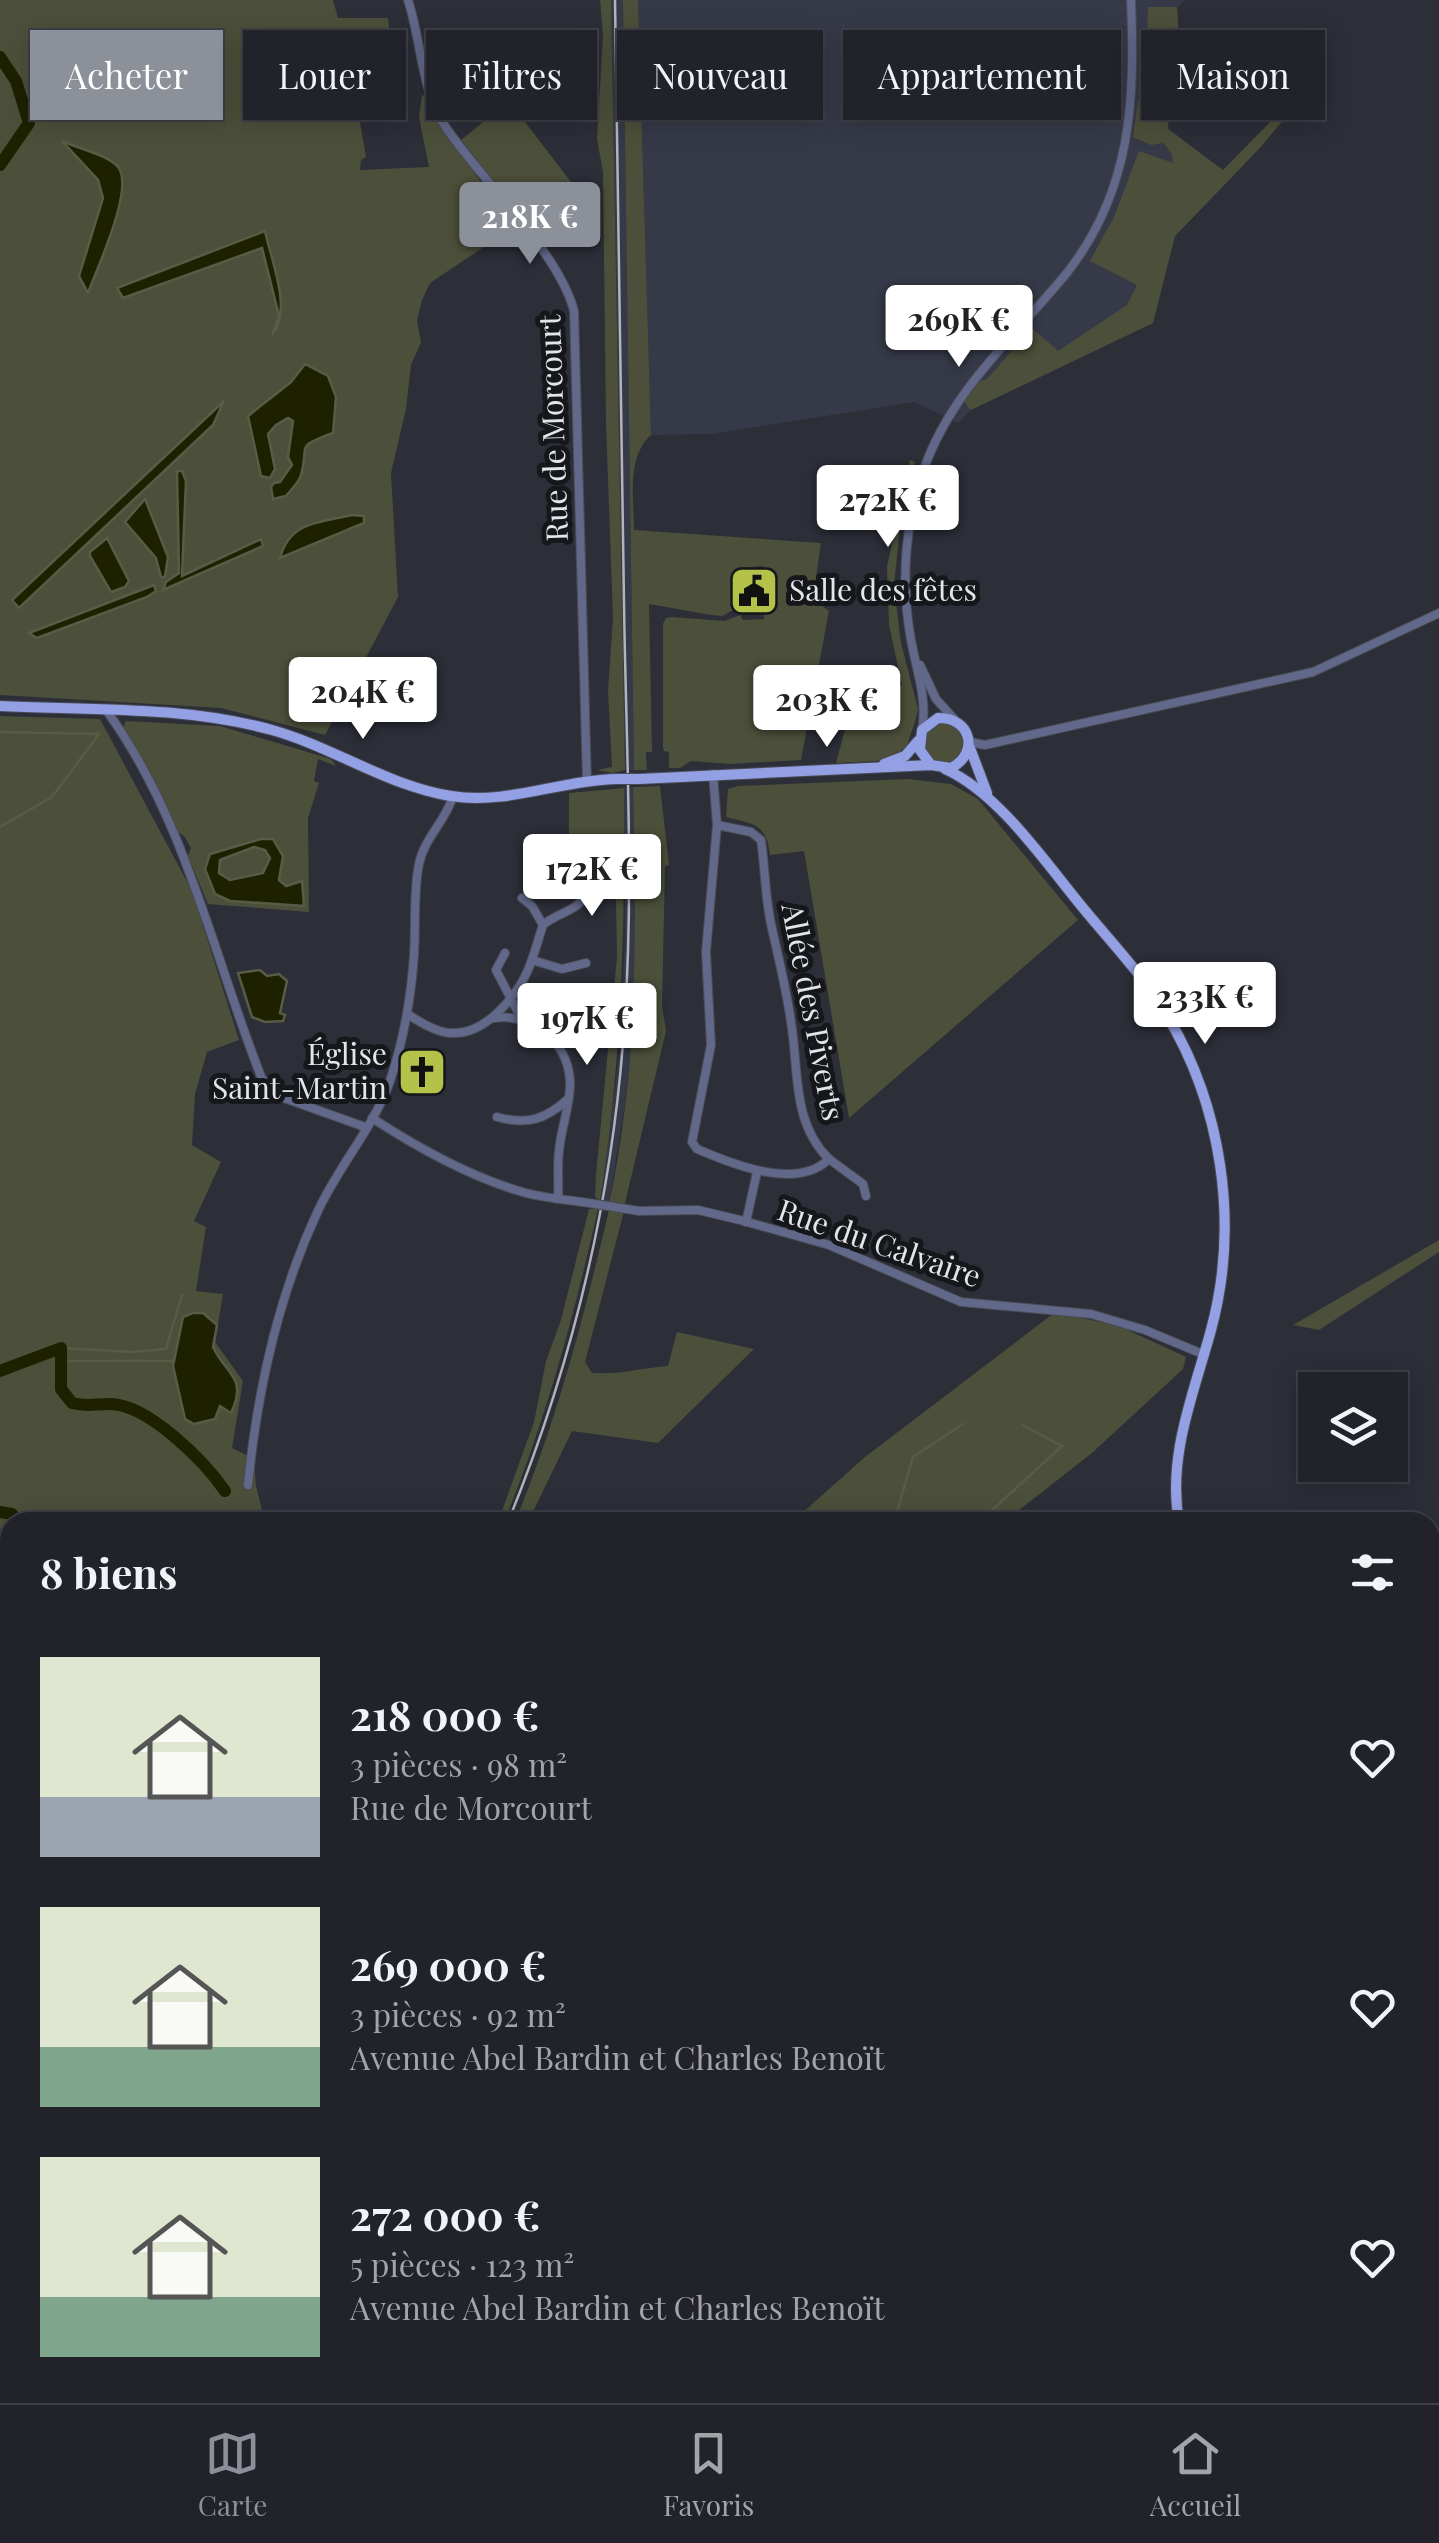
<!DOCTYPE html>
<html lang="fr">
<meta charset="utf-8">
<style>
body{margin:0;font-family:"Playfair Display",serif;background:#292a32;color:#f1f3f6;height:100vh;display:flex;flex-direction:column;font-size:38px;white-space:nowrap}
*{box-sizing:border-box;margin:0}
p{font-size:32px;color:#a2a4a8}
.icon{flex:none;width:55px;height:55px;fill:none;stroke:currentColor;stroke-width:2;stroke-linecap:round;stroke-linejoin:round}
.map{position:relative;flex:1;overflow:hidden}
.drawer{position:absolute;left:0px;top:1512px;width:1440px;height:892px;display:flex;flex-direction:column;background:#21222a;border-radius:30px 30px 0 0;box-shadow:0 5px 25px #0003,0 0 0 2px #3e3f47}
.drawer>*{flex:none}
.guide{position:absolute;left:30px;top:30px;width:1380px;height:90px;display:flex;gap:20px}
.fabs{position:absolute;left:1298px;top:1372px;display:grid;gap:20px}
.fabs a{display:grid;place-items:center;width:110px;height:110px;border-radius:0px;background:#21222a;box-shadow:0 5px 25px #0003,0 0 0 2px #3e3f47;font-size:50px}
.price{position:absolute;translate:-50% -85px;padding:0 22px;border-radius:10px;background:#fff;color:#222;font-size:32px;line-height:65px;filter:drop-shadow(0 2px 5px #0008)}
.price::after{content:'';position:absolute;left:50%;top:60px;width:30px;height:22px;margin-left:-15px;background:inherit;clip-path:polygon(0 0,100% 0,50% 100%)}
.price.current{background:#8c9099;color:#fff}
ul{padding:0;list-style:none}
li{display:flex;align-items:center;gap:30px;height:250px;padding:0 40px}
li span{display:grid;place-items:center;flex:none;width:280px;height:200px;border-radius:0px;color:#555}
li>.icon{margin-inline-start:auto}
span .icon{width:120px;height:120px;fill:#fffc;stroke-width:1}
li b{font-size:42px}
h2{display:flex;justify-content:space-between;align-items:center;height:120px;padding:0 40px;font-size:42px}
.chip{padding:0 35px;border-radius:0px;background:#21222a;box-shadow:0 5px 25px #0003,0 0 0 2px #3e3f47;font-size:35px;line-height:90px}
.chip.current{background:#8c9099;color:#fff}
.dock{display:flex;justify-content:space-around;align-items:center;height:140px;border-top:2px solid #3e3f47;background:#21222a;font-size:28px;color:#a2a4a8}
.dock a{display:grid;justify-items:center;gap:5px}
.dock .current{color:#8c9099}
.map>svg:first-child{display:block}
.built{fill:#363a48}
.green{fill:#4c503a}
.water{fill:#1d2100;stroke:#585c46;stroke-width:2.5;fill-rule:evenodd}
.lines{fill:none;stroke-linecap:round;stroke-linejoin:round}
.stream{stroke:#585c46;stroke-width:2.5}
.river{stroke:#1d2100;stroke-width:12}
.minor-casing{stroke:#494b55;stroke-width:10}
.major-casing{stroke:#494b55;stroke-width:12}
.minor{stroke:#616889;stroke-width:8}
.major{stroke:#93a0e4;stroke-width:10}
.rail{stroke:#b2b4bb;stroke-width:2.5}
.minor-bridge-casing{stroke:#494b55;stroke-width:10;stroke-linecap:butt}
.major-bridge-casing{stroke:#494b55;stroke-width:12;stroke-linecap:butt}
.minor-bridge{stroke:#616889;stroke-width:8}
.major-bridge{stroke:#93a0e4;stroke-width:10}
.labels{text-anchor:middle;stroke-width:10;stroke-linejoin:round;paint-order:stroke}
.street-label{font-size:30px;fill:#e3e5eb;stroke:#16171b}
.poi-label{font-size:30px;fill:#e3e5eb;stroke:#16171b;text-anchor:start}
</style>
<div class="map">
<svg width="1439" height="2403" viewBox="0 0 1439 2403">
<rect width="100%" height="100%" fill="#2c2e38"/>
<!-- built -->
<g class="built">
<polygon points="611,0 623,0 634,770 625,770"/>
<polygon points="638,0 1185,0 1177,7 1180,53 1172,58 1168,128 1231,178 1175,236 1153,323 971,410 958,423 915,402 712,434 651,435"/>
<polygon points="633,787 636,992 625,1103 609,1204 600,1200 620,1050 625,937 624,788"/>
</g>
<!-- green -->
<g class="green">
<polygon points="0,0 333,0 338,18 388,18 392,55 384,56 379,36 301,38 302,53 343,52 346,59 312,65 318,96 355,94 366,157 361,160 360,170 429,167 419,117 422,95 426,97 435,119 514,227 430,283 422,300 417,321 421,342 411,365 406,409 391,473 398,597 325,735 221,708 0,695"/>
<polygon points="600,0 611,0 625,770 613,773 597,770 612,767 608,691 613,618 606,423 603,172 597,139 603,35"/>
<path d="M 623,0 L 638,0 L 651,435 C 626,457 634,500 634,530 L 821,543 L 813,599 L 829,611 L 801,760 L 730,764 L 691,761 L 680,768 L 669,768 L 669,752 L 664,751 L 663,747 L 663,624 L 666,618 L 672,617 L 725,621 L 740,615 L 743,620 L 764,619 L 763,566 L 751,567 L 744,574 L 745,591 L 739,592 L 735,609 L 722,616 L 711,615 L 649,604 L 652,752 L 646,752 L 647,770 L 634,770 Z"/>
<polygon points="1148,7 1177,7 1180,53 1172,58 1168,129 1223,170 1311,80 1313,85 1258,150 1175,236 1153,323 971,410 964,402 980,381 986,380 1032,328 1058,351 1127,305 1137,285 1090,261 1114,217 1139,151 1173,163 1172,155 1164,143 1151,145 1133,137 1138,102 1146,91"/>
<polygon points="509,101 574,186 528,224 461,140"/>
<polygon points="910,460 915,462 901,516 894,586 901,643 918,709 915,722 907,745 897,755 877,761 836,763 851,708 902,685 889,625 887,567"/>
<polygon points="0,716 100,719 192,891 239,1040 207,1052 195,1094 192,1145 221,1162 194,1221 206,1227 196,1291 223,1294 215,1342 243,1381 232,1448 254,1459 256,1486 265,1522 10,1522 10,1973 0,1976"/>
<polygon points="126,721 220,726 331,759 336,766 318,759 314,781 319,783 308,818 309,912 208,904 188,856 191,848 184,836 178,832 123,727"/>
<circle cx="944" cy="743" r="21"/>
<path d="M 908,779 L 951,784 L 978,799 L 1078,920 L 849,1118 L 804,851 L 770,855 C 767,824 754,824 726,817 L 728,789 L 738,786 Z"/>
<path d="M 660,786 L 669,865 L 665,866 L 662,1007 L 666,1031 L 624,1207 L 609,1204 C 639,1066 636,928 633,787 Z"/>
<path d="M 624,788 C 625,927 622,1063 600,1200 L 595,1197 L 596,1174 L 617,957 L 615,850 L 569,857 L 569,793 Z"/>
<path d="M 589,1209 L 598,1209 C 574,1316 546,1420 504,1522 L 498,1522 L 534,1422 L 546,1361 L 561,1320 Z"/>
<path d="M 609,1210 L 624,1211 L 585,1362 L 592,1373 C 619,1375 641,1368 668,1366 L 677,1332 L 754,1349 L 658,1443 L 572,1431 L 528,1522 L 515,1522 C 558,1417 583,1320 609,1210 Z"/>
<polygon points="1439,1240 1439,1252 1319,1330 1293,1325"/>
<polygon points="1054,1313 1117,1325 1186,1357 1183,1369 1092,1453 1004,1522 792,1522 865,1457"/>
<polygon points="1430,2012 1439,2015 1439,2316 1430,2312"/>
<polygon points="10,2342 10,2395 141,2395 137,2396 139,2403 0,2403 0,2345"/>
</g>
<!-- water -->
<g class="water">
<path d="M 62,141 C 77,148 108,155 118,167 C 135,188 97,268 88,293 L 79,276 L 103,198 L 98,180 Z"/>
<path d="M 265,231 C 271,260 293,311 272,335 L 279,316 L 262,248 L 123,298 L 117,288 Z"/>
<path d="M 305,364 L 328,376 L 336,397 L 333,433 C 293,448 310,444 301,475 C 299,482 291,490 286,496 L 273,499 L 271,487 L 274,483 L 280,482 L 292,465 L 288,457 L 293,421 L 288,418 L 276,425 L 268,434 L 275,469 L 270,478 L 261,476 L 248,416 L 291,382 Z"/>
<polygon points="224,401 213,425 19,608 12,600"/>
<polygon points="177,471 182,471 186,481 182,576 261,539 263,546 163,590 166,582 179,573"/>
<polygon points="145,499 168,557 165,577 161,577 156,558 125,522"/>
<path d="M 352,515 L 364,516 L 364,523 L 280,558 C 290,521 319,523 352,515 Z"/>
<polygon points="107,538 129,581 125,587 111,592 90,556 90,552"/>
<polygon points="154,585 156,591 147,597 37,638 29,633"/>
<path d="M 261,839 L 273,839 L 283,856 L 279,880 L 286,886 L 302,881 L 304,906 L 230,901 L 215,894 L 205,869 L 210,854 ZM 254,847 L 265,850 L 270,858 L 263,873 L 230,880 L 219,873 L 220,860 Z"/>
<polygon points="260,970 267,976 279,974 287,981 280,1013 285,1015 283,1021 265,1022 252,1017 238,973"/>
<path d="M 193,1313 L 203,1313 L 217,1325 L 213,1347 C 226,1375 248,1377 231,1413 L 220,1406 L 215,1419 L 194,1424 L 185,1419 L 173,1366 L 183,1317 Z"/>
</g>
<g class="lines">
<!-- stream -->
<g class="stream">
<polyline points="0,732 99,734 52,797 0,827"/>
<polyline points="61,1348 132,1352 166,1349 182,1295"/>
<polyline points="61,1361 174,1361"/>
<polyline points="17,1520 27,1522"/>
<polyline points="894,1522 913,1457 963,1424"/>
<polyline points="979,1522 1062,1446 1022,1425"/>
<polyline points="0,1646 8,1647"/>
<polyline points="0,1867 10,1865"/>
<polyline points="0,1944 10,1940"/>
</g>
<!-- river -->
<g class="river">
<polyline points="0,57 16,81 29,123 0,165"/>
<path d="M 0,1371 L 61,1348 L 61,1389 L 72,1403 C 87,1407 95,1404 110,1404 C 148,1404 205,1462 225,1491"/>
<polyline points="0,1512 12,1514 17,1522"/>
<polyline points="10,1616 10,1658"/>
</g>
<!-- minor casing -->
<g class="minor-casing">
<g id="minor">
<path d="M 408,0 C 422,43 420,87 445,126 C 480,179 559,252 574,311 L 587,782"/>
<polyline points="920,665 936,699 955,720"/>
<path d="M 106,710 C 186,819 213,956 262,1079 L 284,1098 L 365,1127"/>
<path d="M 922,730 C 928,697 915,667 910,634 C 901,580 905,521 924,469 C 951,391 1015,336 1066,274 C 1132,191 1135,100 1131,0"/>
<polyline points="970,742 985,745 1313,672 1439,613"/>
<path d="M 713,774 L 717,825 L 706,952 L 711,1045 L 692,1142 L 697,1149 C 732,1164 797,1191 829,1159 C 795,1126 798,1079 793,1037 C 789,999 779,961 771,924 C 765,896 765,867 761,840 L 751,832 L 717,825"/>
<polyline points="522,898 532,906 543,925"/>
<polyline points="505,953 496,970 521,1018"/>
<polyline points="532,960 562,969 586,963"/>
<path d="M 409,1015 C 421,1023 438,1033 452,1033 C 485,1035 516,997 528,970 C 534,956 538,940 543,925 C 560,910 587,911 586,885"/>
<path d="M 494,1018 C 531,1013 568,1041 570,1081 C 571,1104 561,1128 559,1151 C 557,1167 559,1183 558,1199"/>
<polyline points="546,1033 581,1023"/>
<path d="M 497,1117 C 527,1125 545,1120 568,1099"/>
<path d="M 372,1118 C 418,1148 472,1178 526,1193 C 549,1199 572,1200 595,1204"/>
<polyline points="829,1159 863,1184 866,1196"/>
<polyline points="608,1206 639,1211 698,1210 740,1220 829,1245 961,1302 1091,1314 1145,1330 1205,1355"/>
<polyline points="746,1222 757,1172"/>
<path d="M 248,1485 C 257,1394 278,1297 317,1213 C 337,1168 374,1127 390,1081 C 404,1039 411,999 414,955 C 416,925 413,893 419,864 C 424,838 446,821 453,796"/>
<polyline points="1430,2321 1439,2323"/>
<polyline points="1430,2390 1439,2374"/>
<polyline points="276,2395 277,2403"/>
<polyline points="403,2395 405,2403"/>
<polyline points="771,2395 772,2403"/>
<polyline points="489,2403 500,2395"/>
<polyline points="665,2403 685,2395"/>
<polyline points="747,2403 755,2395"/>
</g>
</g>
<!-- major casing -->
<g class="major-casing">
<g id="major">
<path d="M 0,706 C 91,710 184,706 272,730 C 333,747 388,786 451,796 C 508,805 561,780 617,779"/>
<polyline points="970,748 987,793"/>
<polyline points="884,764 905,756 918,741"/>
<path d="M 945,769 C 1001,794 1049,868 1088,914 C 1114,945 1142,975 1163,1009 C 1222,1103 1240,1223 1211,1330 C 1194,1393 1167,1456 1179,1522"/>
<path d="M 639,779 L 931,765 L 951,768 C 980,753 971,717 938,718 L 922,730 L 920,750 L 931,765"/>
<polyline points="1326,2395 1327,2403"/>
</g>
</g>
<!-- minor -->
<use href="#minor" class="minor"/>
<!-- major -->
<use href="#major" class="major"/>
<!-- rail -->
<g class="rail">
<path d="M 508,1522 C 570,1370 610,1208 623,1043 C 635,897 626,749 624,603 C 621,402 618,201 615,0"/>
<polyline points="0,2186 10,2178"/>
</g>
<!-- minor-bridge casing -->
<g class="minor-bridge-casing">
<polyline id="minor-bridge" points="595,1204 608,1206"/>
</g>
<!-- major-bridge casing -->
<g class="major-bridge-casing">
<polyline id="major-bridge" points="617,779 639,779"/>
</g>
<!-- minor-bridge -->
<use href="#minor-bridge" class="minor-bridge"/>
<!-- major-bridge -->
<use href="#major-bridge" class="major-bridge"/>
</g>
<!-- icons -->
<defs>
<g id="civic-square" transform="scale(2.5)"><rect x="-9" y="-9" width="18" height="18" rx="4" fill="#b4c24a" stroke="#16171b"/><path d="M-.6-6.5H3V-4.5H.6V-3L4-1V1h2V6H-6V1h2V-1L-.6-3ZM-1.2 2.5V6h2.4V2.5Z" fill="#111"/></g>
<g id="church-square" transform="scale(2.5)"><rect x="-9" y="-9" width="18" height="18" rx="4" fill="#b4c24a" stroke="#16171b"/><path d="M-1.2-6h2.4v3.5h3.3v2.4h-3.3V6h-2.4V-.1h-3.3v-2.4h3.3Z" fill="#111"/></g>
</defs>
<g fill-rule="evenodd">
<use href="#civic-square" x="754" y="591"/>
<use href="#church-square" x="422" y="1072"/>
</g>
<g class="labels">
<!-- street labels -->
<g class="street-label">
<text transform="translate(554 428) rotate(-92)" y="10">Rue de Morcourt</text>
<text transform="translate(812 1012) rotate(79)" y="10">Allée des Piverts</text>
<text transform="translate(879 1244) rotate(19)" y="10">Rue du Calvaire</text>
</g>
<!-- poi labels -->
<g class="poi-label">
<text x="789" y="601">Salle des fêtes</text>
<text x="387" y="1065" text-anchor="end">Église<tspan x="387" dy="34">Saint-Martin</tspan></text>
</g>
</g>
</svg>
<div class="fabs">
<a><svg class="icon" aria-label="layers" viewBox="0 0 24 24"><path d="M12 4l9 5-9 5-9-5zM3 14l9 5 9-5"/></svg></a>
</div>
<b class="price current" style="left:530px;top:267px">218K €</b>
<b class="price" style="left:959px;top:370px">269K €</b>
<b class="price" style="left:888px;top:550px">272K €</b>
<b class="price" style="left:363px;top:742px">204K €</b>
<b class="price" style="left:827px;top:750px">203K €</b>
<b class="price" style="left:592px;top:919px">172K €</b>
<b class="price" style="left:1205px;top:1047px">233K €</b>
<b class="price" style="left:587px;top:1068px">197K €</b>
<div class="guide">
<a class="chip current">Acheter</a>
<a class="chip">Louer</a>
<a class="chip">Filtres</a>
<a class="chip">Nouveau</a>
<a class="chip">Appartement</a>
<a class="chip">Maison</a>
</div>
<section class="drawer">
<h2>8 biens<svg class="icon" aria-label="filters" viewBox="0 0 24 24"><path d="M4 7h16M4 17h16"/><circle cx="9" cy="7" r="2"/><circle cx="15" cy="17" r="2"/></svg></h2>
<ul>
<li><span style="background:linear-gradient(#dfe7d0 70%,#9aa5b1 0)"><svg class="icon" aria-label="home" viewBox="0 0 24 24"><path d="M3 11l9-7 9 7M6 9v11h12V9"/></svg></span><div><b>218 000 €</b><p>3 pièces · 98 m²</p><p>Rue de Morcourt</p></div><svg class="icon" aria-label="heart" viewBox="0 0 24 24"><path d="M12 20l-8-8c-3-5 5-10 8-4 3-6 11-1 8 4z"/></svg></li>
<li><span style="background:linear-gradient(#dfe7d0 70%,#7fa58c 0)"><svg class="icon" aria-label="home" viewBox="0 0 24 24"><path d="M3 11l9-7 9 7M6 9v11h12V9"/></svg></span><div><b>269 000 €</b><p>3 pièces · 92 m²</p><p>Avenue Abel Bardin et Charles Benoït</p></div><svg class="icon" aria-label="heart" viewBox="0 0 24 24"><path d="M12 20l-8-8c-3-5 5-10 8-4 3-6 11-1 8 4z"/></svg></li>
<li><span style="background:linear-gradient(#dfe7d0 70%,#7fa58c 0)"><svg class="icon" aria-label="home" viewBox="0 0 24 24"><path d="M3 11l9-7 9 7M6 9v11h12V9"/></svg></span><div><b>272 000 €</b><p>5 pièces · 123 m²</p><p>Avenue Abel Bardin et Charles Benoït</p></div><svg class="icon" aria-label="heart" viewBox="0 0 24 24"><path d="M12 20l-8-8c-3-5 5-10 8-4 3-6 11-1 8 4z"/></svg></li>
</ul>
</section>
</div>
<nav class="dock">
<a class="current"><svg class="icon" aria-label="map" viewBox="0 0 24 24"><path d="M3 6l6-2 6 2 6-2v14l-6 2-6-2-6 2zM9 4v14M15 6v14"/></svg>Carte</a>
<a><svg class="icon" aria-label="saved" viewBox="0 0 24 24"><path d="M7 4h10v16l-5-4-5 4z"/></svg>Favoris</a>
<a><svg class="icon" aria-label="home" viewBox="0 0 24 24"><path d="M3 11l9-7 9 7M6 9v11h12V9"/></svg>Accueil</a>
</nav>
